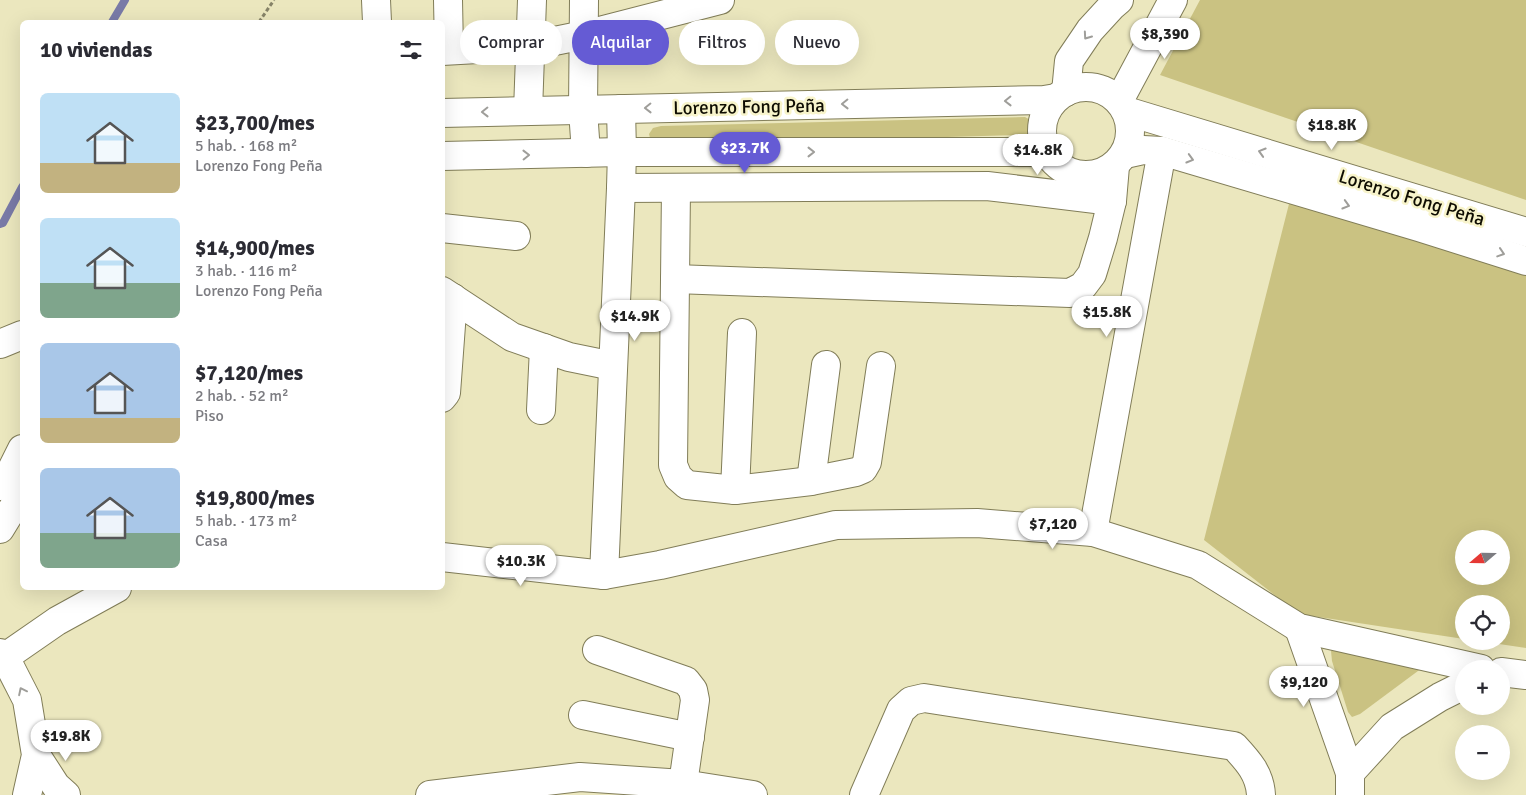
<!DOCTYPE html>
<html lang="es">
<meta charset="utf-8">
<style>
body{margin:0;font-family:Signika,sans-serif;background:#f7f7f7;color:#2b2b33;height:100vh;display:flex;flex-direction:column;font-size:19px;white-space:nowrap}
*{box-sizing:border-box;margin:0}
p{font-size:16px;color:#7c7c81}
.icon{flex:none;width:28px;height:28px;fill:none;stroke:currentColor;stroke-width:2;stroke-linecap:round;stroke-linejoin:round}
.map{position:relative;flex:1;overflow:hidden}
.details{position:absolute;left:20px;top:20px;width:425px;height:570px;display:flex;flex-direction:column;background:#fff;border-radius:8px;box-shadow:0 5px 20px #0002}
.details>*{flex:none}
.top-card{position:absolute;left:460px;top:20px;width:475px;height:45px;display:flex;gap:10px}
.needle{width:32px;rotate:250deg}
.buttons{position:absolute;left:1455px;top:530px;display:grid;gap:10px}
.buttons a{display:grid;place-items:center;width:55px;height:55px;border-radius:50%;background:#fff;box-shadow:0 5px 20px #0002;font-size:25px}
.price{position:absolute;translate:-50% -42px;padding:0 11px;border-radius:18px;background:#fff;color:#222;font-size:16px;line-height:32px;filter:drop-shadow(0 1px 2px #0008)}
.price::after{content:'';position:absolute;left:50%;top:30px;width:15px;height:11px;margin-left:-8px;background:inherit;clip-path:polygon(0 0,100% 0,50% 100%)}
.price.on{background:#655bd4;color:#fff}
ul{padding:0;list-style:none}
li{display:flex;align-items:center;gap:15px;height:125px;padding:0 20px}
li span{display:grid;place-items:center;flex:none;width:140px;height:100px;border-radius:8px;color:#555}
li>.icon{margin-inline-start:auto}
span .icon{width:60px;height:60px;fill:#fffc;stroke-width:1}
li b{font-size:21px}
h2{display:flex;justify-content:space-between;align-items:center;height:60px;padding:0 20px;font-size:21px}
.chip{padding:0 18px;border-radius:22px;background:#fff;box-shadow:0 5px 20px #0002;font-size:18px;line-height:45px}
.chip.on{background:#655bd4;color:#fff}
.map>svg:first-child{display:block}
.green{fill:#cac282;fill-rule:evenodd}
.lines{fill:none;stroke-linecap:round;stroke-linejoin:round}
.stream{stroke:#797aa7;stroke-width:8}
.minor-casing{stroke:#817d58;stroke-width:30}
.path{stroke:#868368;stroke-width:3;stroke-dasharray:4 2.5;stroke-linecap:butt}
.minor{stroke:#fff;stroke-width:28}
.oneway{stroke:#9f9e9a}
.labels{text-anchor:middle;stroke-width:5;stroke-linejoin:round;paint-order:stroke}
.street-label{font-size:19px;fill:#0f0d02;stroke:#f8f4cb}
</style>
<div class="map">
<svg width="1526" height="795" viewBox="0 0 1526 795">
<rect width="100%" height="100%" fill="#ebe7be"/>
<!-- green -->
<g class="green">
<polygon points="1200,0 1526,0 1526,200 1160,75"/>
<polygon points="1025,117 1032,121 1034,128 1029,134 1022,135 658,145 651,142 649,134 653,128 661,126"/>
<path d="M 1291,196 L 1526,269 L 1526,648 L 1479,641 L 1501,641 L 1501,604 L 1464,604 L 1464,639 L 1299,614 L 1204,540 ZM 1464,539 L 1501,539 L 1501,576 L 1464,576 Z"/>
<polygon points="1336,647 1422,668 1360,714 1352,717 1348,712 1332,661 1331,651"/>
</g>
<g class="lines">
<!-- stream -->
<g class="stream">
<polyline points="112,22 125,0"/>
<polyline points="0,224 3,223 22,187"/>
</g>
<!-- minor casing -->
<g class="minor-casing">
<g id="minor">
<polyline points="376,0 377,22"/>
<polyline points="448,0 449,50"/>
<polyline points="584,0 583,110 586,153"/>
<polyline points="442,51 530,46 584,35 720,0"/>
<circle cx="1086" cy="131" r="44"/>
<polyline points="1066,92 1069,61 1090,30 1112,6 1119,0"/>
<polyline points="1119,101 1173,0"/>
<polyline points="528,111 532,0"/>
<polyline points="1126,111 1526,232"/>
<polyline points="442,113 1044,100 1056,98"/>
<polyline points="1125,154 1143,150 1162,151 1419,227 1526,261"/>
<polyline points="442,156 622,152 1047,152"/>
<polyline points="621,188 987,186 1112,201"/>
<polyline points="676,188 673,465 678,477 687,485 735,490 811,481 856,472 863,469 867,462 881,366"/>
<polyline points="442,228 516,236"/>
<polyline points="675,279 1070,293 1083,286 1092,274 1103,238 1112,201 1115,166"/>
<polyline points="442,291 512,337 569,357 613,366"/>
<polyline points="0,344 22,335"/>
<polyline points="442,398 446,393 453,298"/>
<polyline points="541,410 544,348"/>
<polyline points="811,481 826,365"/>
<polyline points="0,486 12,469 22,449"/>
<polyline points="735,490 742,333"/>
<polyline points="0,529 22,493"/>
<polyline points="1093,532 1162,151"/>
<polyline points="442,557 604,575 660,565 836,525 977,523 1093,532 1198,565 1299,628 1481,669"/>
<polyline points="604,575 621,188 622,152 621,109"/>
<polyline points="1299,628 1350,773 1350,795"/>
<polyline points="597,650 686,681 693,690 695,700 683,784"/>
<polyline points="0,653 5,657 27,700 36,755 27,795"/>
<polyline points="5,657 57,621 117,588"/>
<polyline points="1501,672 1526,675"/>
<polyline points="583,715 690,737"/>
<polyline points="36,755 56,786 66,795"/>
<polyline points="1350,773 1392,727 1440,697 1464,685"/>
<polyline points="430,795 580,777 683,784 753,795"/>
<path d="M 864,795 L 901,710 L 911,701 L 924,698 L 1234,746 C 1248,761 1260,774 1261,795"/>
</g>
</g>
<!-- path -->
<polyline class="path" points="259,22 274,0"/>
<!-- minor -->
<use href="#minor" class="minor"/>
</g>
<!-- one-way arrows -->
<defs><path id="oneway-chevron" d="M-2-3.5L2.5 0L-2 3.5" fill="none" stroke-width="1.6" stroke-linecap="round" stroke-linejoin="round" transform="scale(1.25)"/></defs>
<g class="oneway">
<use href="#oneway-chevron" transform="translate(1087 36) rotate(125)"/>
<use href="#oneway-chevron" transform="translate(1008 101) rotate(179)"/>
<use href="#oneway-chevron" transform="translate(845 104) rotate(179)"/>
<use href="#oneway-chevron" transform="translate(648 108) rotate(179)"/>
<use href="#oneway-chevron" transform="translate(485 112) rotate(179)"/>
<use href="#oneway-chevron" transform="translate(811 152)"/>
<use href="#oneway-chevron" transform="translate(1262 152) rotate(-163)"/>
<use href="#oneway-chevron" transform="translate(526 155) rotate(-1)"/>
<use href="#oneway-chevron" transform="translate(1190 159) rotate(16)"/>
<use href="#oneway-chevron" transform="translate(1346 205) rotate(16)"/>
<use href="#oneway-chevron" transform="translate(1501 253) rotate(18)"/>
<use href="#oneway-chevron" transform="translate(22 691) rotate(-116)"/>
</g>
<g class="labels">
<!-- street labels -->
<g class="street-label">
<text transform="translate(749 106) rotate(-1)" y="7">Lorenzo Fong Peña</text>
<text transform="translate(1412 197) rotate(17)" y="7">Lorenzo Fong Peña</text>
</g>
</g>
</svg>
<div class="buttons">
<a><svg class="needle" viewBox="-14 -14 28 28"><path d="M0-13l5 13h-10z" fill="#e53935"/><path d="M0 13l5-13h-10z" fill="#7c7c81"/></svg></a>
<a><svg class="icon" aria-label="locate" viewBox="0 0 24 24"><circle cx="12" cy="12" r="6"/><path d="M12 2v4M12 18v4M2 12h4M18 12h4"/></svg></a>
<a>+</a>
<a>−</a>
</div>
<b class="price" style="left:1165px;top:60px">$8,390</b>
<b class="price" style="left:1332px;top:151px">$18.8K</b>
<b class="price on" style="left:745px;top:174px">$23.7K</b>
<b class="price" style="left:1038px;top:176px">$14.8K</b>
<b class="price" style="left:1107px;top:338px">$15.8K</b>
<b class="price" style="left:635px;top:342px">$14.9K</b>
<b class="price" style="left:1053px;top:550px">$7,120</b>
<b class="price" style="left:521px;top:587px">$10.3K</b>
<b class="price" style="left:1304px;top:708px">$9,120</b>
<b class="price" style="left:66px;top:762px">$19.8K</b>
<div class="top-card">
<a class="chip">Comprar</a>
<a class="chip on">Alquilar</a>
<a class="chip">Filtros</a>
<a class="chip">Nuevo</a>
</div>
<section class="details">
<h2>10 viviendas<svg class="icon" aria-label="filters" viewBox="0 0 24 24"><path d="M4 7h16M4 17h16"/><circle cx="9" cy="7" r="2"/><circle cx="15" cy="17" r="2"/></svg></h2>
<ul>
<li><span style="background:linear-gradient(#bfe0f5 70%,#c2b280 0)"><svg class="icon" aria-label="home" viewBox="0 0 24 24"><path d="M3 11l9-7 9 7M6 9v11h12V9"/></svg></span><div><b>$23,700/mes</b><p>5 hab. · 168 m²</p><p>Lorenzo Fong Peña</p></div></li>
<li><span style="background:linear-gradient(#bfe0f5 65%,#7fa58c 0)"><svg class="icon" aria-label="home" viewBox="0 0 24 24"><path d="M3 11l9-7 9 7M6 9v11h12V9"/></svg></span><div><b>$14,900/mes</b><p>3 hab. · 116 m²</p><p>Lorenzo Fong Peña</p></div></li>
<li><span style="background:linear-gradient(#a9c7e8 75%,#c2b280 0)"><svg class="icon" aria-label="home" viewBox="0 0 24 24"><path d="M3 11l9-7 9 7M6 9v11h12V9"/></svg></span><div><b>$7,120/mes</b><p>2 hab. · 52 m²</p><p>Piso</p></div></li>
<li><span style="background:linear-gradient(#a9c7e8 65%,#7fa58c 0)"><svg class="icon" aria-label="home" viewBox="0 0 24 24"><path d="M3 11l9-7 9 7M6 9v11h12V9"/></svg></span><div><b>$19,800/mes</b><p>5 hab. · 173 m²</p><p>Casa</p></div></li>
</ul>
</section>
</div>
